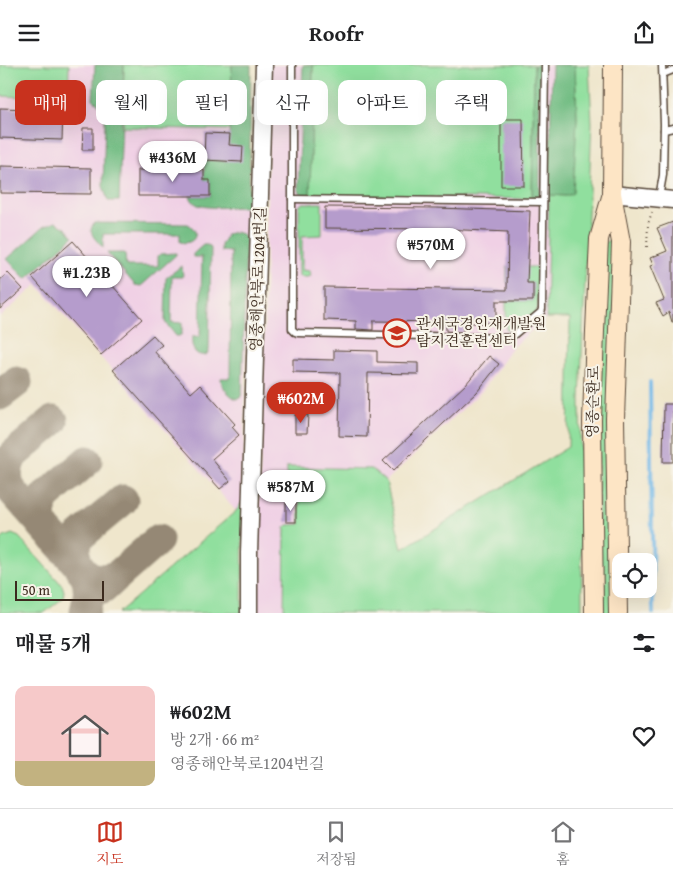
<!DOCTYPE html>
<html lang="ko">
<meta charset="utf-8">
<style>
body{margin:0;font-family:"Gentium Book Plus","Noto Serif KR",serif;background:#f6f6f6;color:#202124;height:100vh;display:flex;flex-direction:column;font-size:19px;white-space:nowrap}
*{box-sizing:border-box;margin:0}
p{font-size:16px;color:#757577}
.icon{flex:none;width:28px;height:28px;fill:none;stroke:currentColor;stroke-width:2;stroke-linecap:round;stroke-linejoin:round}
.map{position:relative;height:548px;overflow:hidden}
.panel{display:flex;flex-direction:column;background:#fff;flex:1}
.panel>*{flex:none}
.banner{position:absolute;left:15px;top:15px;width:644px;height:45px;display:flex;gap:10px}
.buttons{position:absolute;left:612px;top:488px;display:grid;gap:10px}
.buttons a{display:grid;place-items:center;width:45px;height:45px;border-radius:10px;background:#fff;box-shadow:0 5px 20px #0002;font-size:25px}
.scale{position:absolute;left:15px;bottom:12px;width:89px;box-sizing:border-box;padding-left:5px;border:2px solid #3b2a1e;border-top:0;font-size:14px;line-height:18px;white-space:nowrap;color:#3b2a1e;-webkit-text-stroke:4px #f7f3e8;paint-order:stroke}
.price{position:absolute;translate:-50% -42px;padding:0 11px;border-radius:18px;background:#fff;color:#222;font-size:16px;line-height:32px;filter:drop-shadow(0 1px 2px #0008)}
.price::after{content:'';position:absolute;left:50%;top:30px;width:15px;height:11px;margin-left:-8px;background:inherit;clip-path:polygon(0 0,100% 0,50% 100%)}
.price.on{background:#c8321e;color:#fff}
ul{padding:0;list-style:none}
li{display:flex;align-items:center;gap:15px;height:125px;padding:0 15px}
li+li{border-top:1px solid #e0e0e0}
li span{display:grid;place-items:center;flex:none;width:140px;height:100px;border-radius:10px;color:#555}
li>.icon{margin-inline-start:auto}
span .icon{width:60px;height:60px;fill:#fffc;stroke-width:1}
li b{font-size:21px}
h2{display:flex;justify-content:space-between;align-items:center;height:60px;padding:0 15px;font-size:21px}
.pill{padding:0 18px;border-radius:10px;background:#fff;box-shadow:0 5px 20px #0002;font-size:18px;line-height:45px}
.pill.on{background:#c8321e;color:#fff}
header{display:flex;justify-content:space-between;align-items:center;height:65px;padding:0 15px;background:#fff;font-size:22px;font-weight:600}
.tabs{display:flex;justify-content:space-around;align-items:center;height:70px;border-top:1px solid #e0e0e0;background:#fff;font-size:14px;color:#757577}
.tabs a{display:grid;justify-items:center;gap:2px}
.tabs .on{color:#c8321e}
.map>svg:first-child{display:block}
.built{fill:#f0d0e5}
.green{fill:#90df9e;stroke:#66845e}
.forest{fill:#74be85;stroke:#587452}
.lines{fill:none;stroke-linecap:round;stroke-linejoin:round}
.stream{stroke:#71b8e8;stroke-width:4}
.taxiway{stroke:#958875;stroke-width:31}
.building{fill:#b59ccc}
.service-casing{stroke:#564638;stroke-width:9}
.tertiary-casing{stroke:#564638;stroke-width:19}
.secondary-casing{stroke:#564638;stroke-width:20}
.path{stroke:#564638;stroke-width:2;stroke-dasharray:1 4;stroke-linecap:butt}
.service{stroke:#fff;stroke-width:6}
.tertiary{stroke:#fff;stroke-width:16}
.secondary{stroke:#fde5c5;stroke-width:18}
.labels{text-anchor:middle;stroke-width:4;stroke-linejoin:round;paint-order:stroke}
.street-label{font-size:15px;fill:#3b2a1e;stroke:#f7f3e8}
.poi-label{font-size:15px;fill:#3b2a1e;stroke:#f7f3e8;text-anchor:start}
</style>
<header><svg class="icon" aria-label="menu" viewBox="0 0 24 24"><path d="M4 6h16M4 12h16M4 18h16"/></svg>Roofr<svg class="icon" aria-label="share" viewBox="0 0 24 24"><path d="M12 15V3M7 8l5-5 5 5M5 13v7h14v-7"/></svg></header>
<div class="map">
<svg width="673" height="548" viewBox="0 0 673 548">
<rect width="100%" height="100%" fill="#f7f3e8"/>
<filter id="ink" filterUnits="userSpaceOnUse"><feTurbulence type="fractalNoise" baseFrequency=".02" numOctaves="2"/><feDisplacementMap in="SourceGraphic" scale="10" xChannelSelector="R" yChannelSelector="G"/><feConvolveMatrix kernelMatrix="1 2 1 2 8 2 1 2 1" color-interpolation-filters="sRGB"/></filter>
<filter id="wash" filterUnits="userSpaceOnUse"><feTurbulence type="fractalNoise" baseFrequency=".0096" numOctaves="4" result="noise"/><feDisplacementMap in="SourceGraphic" scale="20" xChannelSelector="R" yChannelSelector="G"/><feGaussianBlur stdDeviation="1.12" result="paint"/><feColorMatrix in="noise" values="0 0 0 0 0 0 0 0 0 0 0 0 0 0 0 0 0 1.4 0 .05"/><feComposite in="paint" operator="in"/></filter>
<g filter="url(#wash)">
<rect width="100%" height="100%" fill="#efe6cc"/>
<!-- built -->
<g class="built">
<polygon points="0,0 251,0 243,436 236,446 37,220 0,252"/>
<polygon points="270,0 552,0 546,253 513,282 483,325 386,416 405,497 372,548 255,548 263,326"/>
</g>
<!-- green -->
<g class="green">
<polygon points="0,0 69,0 68,34 0,31"/>
<polygon points="124,0 232,0 230,65 123,62"/>
<polygon points="313,0 534,0 532,134 310,130"/>
<polygon points="575,0 589,0 592,58 580,334 582,548 284,548 285,463 288,460 300,459 299,421 287,419 287,402 372,404 386,416 402,484 568,382 570,253 546,253 549,130 566,131 577,54"/>
<polygon points="303,138 322,138 322,170 302,171 302,205 310,206 311,211 308,212 300,212 299,211 299,141"/>
<polygon points="611,175 614,177 613,548 600,548 597,320 605,177"/>
<polygon points="507,202 538,202 538,243 536,247 516,264 511,266 506,264 506,236 533,236 533,218 507,218"/>
<polygon points="243,436 242,548 118,548 236,446"/>
<polygon points="12,469 19,472 62,520 64,526 63,533 44,548 0,548 0,476 4,472"/>
</g>
<!-- forest -->
<g class="forest">
<polygon points="95,0 124,0 119,136 108,136 103,121 105,57 101,42 93,34"/>
<path d="M 232,0 L 251,0 L 249,142 C 237,142 208,144 198,140 C 194,138 192,136 190,131 L 210,131 L 210,116 L 204,115 L 204,95 L 228,96 Z"/>
<polygon points="303,0 313,0 310,130 302,130 298,124"/>
<polygon points="534,0 540,0 540,129 539,132 532,134"/>
<polygon points="552,0 575,0 577,54 573,128 566,131 549,130"/>
<polygon points="55,157 66,163 73,172 26,214 7,194 43,162"/>
<path d="M 95,158 L 188,159 C 202,167 194,181 180,177 L 180,169 L 103,169 L 103,183 C 97,175 85,167 95,158 Z"/>
<path d="M 235,167 L 242,169 L 246,176 L 242,328 L 240,333 L 236,334 C 229,330 221,322 221,313 L 230,313 L 231,187 L 221,186 L 221,180 L 227,169 Z"/>
<path d="M 203,180 L 207,180 L 210,181 L 211,184 L 209,286 L 206,290 C 194,292 191,282 192,272 L 200,272 L 202,192 L 193,192 L 193,189 Z"/>
<polygon points="107,188 123,188 125,189 126,201 158,201 158,191 160,189 176,188 176,190 141,221 135,220"/>
<polygon points="182,201 183,212 172,212 171,257 182,258 182,269 179,271 176,271 165,257 166,213 180,202"/>
</g>
<g class="lines">
<!-- stream -->
<polyline class="stream" points="650,317 653,548"/>
<!-- taxiway -->
<g class="taxiway">
<polyline points="0,330 17,317"/>
<path d="M 0,412 L 85,508 C 90,523 89,531 85,546"/>
<path d="M 9,422 C 6,410 7,401 13,390 L 53,356"/>
<polyline points="51,470 42,460 41,441 45,432 87,396"/>
<path d="M 117,511 C 112,512 106,514 101,514 C 78,513 69,490 80,471 L 123,435"/>
<polyline points="103,524 117,511 158,475"/>
</g>
</g>
<g id="blocks">
<!-- building -->
<g class="building">
<polygon points="0,43 63,45 62,75 0,73"/>
<polygon points="501,54 523,54 524,121 501,121"/>
<polygon points="83,63 93,63 93,85 82,85"/>
<polygon points="205,68 230,69 229,80 243,81 242,97 204,95"/>
<polygon points="0,101 91,103 91,129 0,128"/>
<polygon points="138,105 204,105 204,115 210,115 210,131 138,131"/>
<polygon points="325,142 436,143 530,146 527,218 533,218 533,236 496,236 496,258 463,258 463,267 446,266 446,257 373,256 373,265 356,264 356,256 324,255 324,222 507,225 508,167 443,164 325,163"/>
<polygon points="673,157 673,257 672,257 669,247 663,251 656,238 664,235 650,201 653,200 650,193 667,186 657,163"/>
<polygon points="73,176 142,254 101,290 32,212"/>
<polygon points="8,208 23,224 0,244 0,215"/>
<polygon points="153,270 162,280 154,286 191,328 200,320 235,359 232,362 239,370 212,394 230,416 220,424 113,305"/>
<polygon points="334,285 377,286 377,297 418,298 418,309 368,308 367,372 339,371 340,308 293,307 293,294 334,295"/>
<polygon points="489,291 499,299 477,327 393,406 383,396 466,319"/>
<polygon points="664,339 673,339 673,397 663,397"/>
<polygon points="295,350 308,350 307,368 295,368"/>
<rect x="286" y="438" width="10" height="19"/>
</g>
</g>
</g>
<g filter="url(#ink)">
<use href="#blocks" fill-opacity="0" stroke="#564638" stroke-width="1"/>
<g class="lines">
<!-- service casing -->
<g class="service-casing">
<g id="service">
<polyline points="292,0 292,264 295,267 298,268 510,273 541,247 542,244 545,0"/>
<polyline points="663,9 673,5"/>
<polyline points="664,65 673,63"/>
<polyline points="656,132 660,127 663,110 664,59 662,0"/>
<polyline points="292,134 543,137"/>
</g>
</g>
<!-- tertiary casing -->
<g class="tertiary-casing">
<g id="tertiary">
<polyline points="612,129 673,135"/>
<polyline points="249,548 249,488 264,0"/>
</g>
</g>
<!-- secondary casing -->
<g class="secondary-casing">
<g id="secondary">
<polyline points="613,0 612,129 621,177 615,354 618,548"/>
<polyline points="594,548 592,355 595,266 599,174 611,132"/>
</g>
</g>
<!-- path -->
<polyline class="path" points="647,182 648,159 652,147"/>
<!-- service -->
<use href="#service" class="service"/>
<!-- tertiary -->
<use href="#tertiary" class="tertiary"/>
<!-- secondary -->
<use href="#secondary" class="secondary"/>
</g>
</g>
<!-- icons -->
<defs>
<g id="university-ring" transform="scale(1.4375)"><circle r="9.5" fill="#f7f3e8" stroke="#c8321e" stroke-width="1.5"/><path d="M0-5L7-2L0 1L-7-2ZM-4 1L0 2.5L4 1V4Q0 6-4 4Z" fill="#c8321e"/></g>
</defs>
<g fill-rule="evenodd">
<use href="#university-ring" x="397" y="268"/>
</g>
<g class="labels">
<!-- street labels -->
<g class="street-label">
<text transform="translate(258 214) rotate(-88)" y="5">영종해안북로1204번길</text>
<text transform="translate(593 337) rotate(-89)" y="5">영종순환로</text>
</g>
<!-- poi labels -->
<g class="poi-label">
<text x="416" y="264">관세국경인재개발원<tspan x="416" dy="17">탐지견훈련센터</tspan></text>
</g>
</g>
</svg>
<div class="buttons">
<a><svg class="icon" aria-label="locate" viewBox="0 0 24 24"><circle cx="12" cy="12" r="6"/><path d="M12 2v4M12 18v4M2 12h4M18 12h4"/></svg></a>
</div>
<div class="scale">50 m</div>
<b class="price" style="left:173px;top:118px">₩436M</b>
<b class="price" style="left:431px;top:205px">₩570M</b>
<b class="price" style="left:87px;top:233px">₩1.23B</b>
<b class="price on" style="left:301px;top:359px">₩602M</b>
<b class="price" style="left:291px;top:447px">₩587M</b>
<div class="banner">
<a class="pill on">매매</a>
<a class="pill">월세</a>
<a class="pill">필터</a>
<a class="pill">신규</a>
<a class="pill">아파트</a>
<a class="pill">주택</a>
</div>
</div>
<section class="panel">
<h2>매물 5개<svg class="icon" aria-label="filters" viewBox="0 0 24 24"><path d="M4 7h16M4 17h16"/><circle cx="9" cy="7" r="2"/><circle cx="15" cy="17" r="2"/></svg></h2>
<ul>
<li><span style="background:linear-gradient(#f6c9c9 75%,#c2b280 0)"><svg class="icon" aria-label="home" viewBox="0 0 24 24"><path d="M3 11l9-7 9 7M6 9v11h12V9"/></svg></span><div><b>₩602M</b><p>방 2개 · 66 m²</p><p>영종해안북로1204번길</p></div><svg class="icon" aria-label="heart" viewBox="0 0 24 24"><path d="M12 20l-8-8c-3-5 5-10 8-4 3-6 11-1 8 4z"/></svg></li>
</ul>
</section>
<nav class="tabs">
<a class="on"><svg class="icon" aria-label="map" viewBox="0 0 24 24"><path d="M3 6l6-2 6 2 6-2v14l-6 2-6-2-6 2zM9 4v14M15 6v14"/></svg>지도</a>
<a><svg class="icon" aria-label="saved" viewBox="0 0 24 24"><path d="M7 4h10v16l-5-4-5 4z"/></svg>저장됨</a>
<a><svg class="icon" aria-label="home" viewBox="0 0 24 24"><path d="M3 11l9-7 9 7M6 9v11h12V9"/></svg>홈</a>
</nav>
